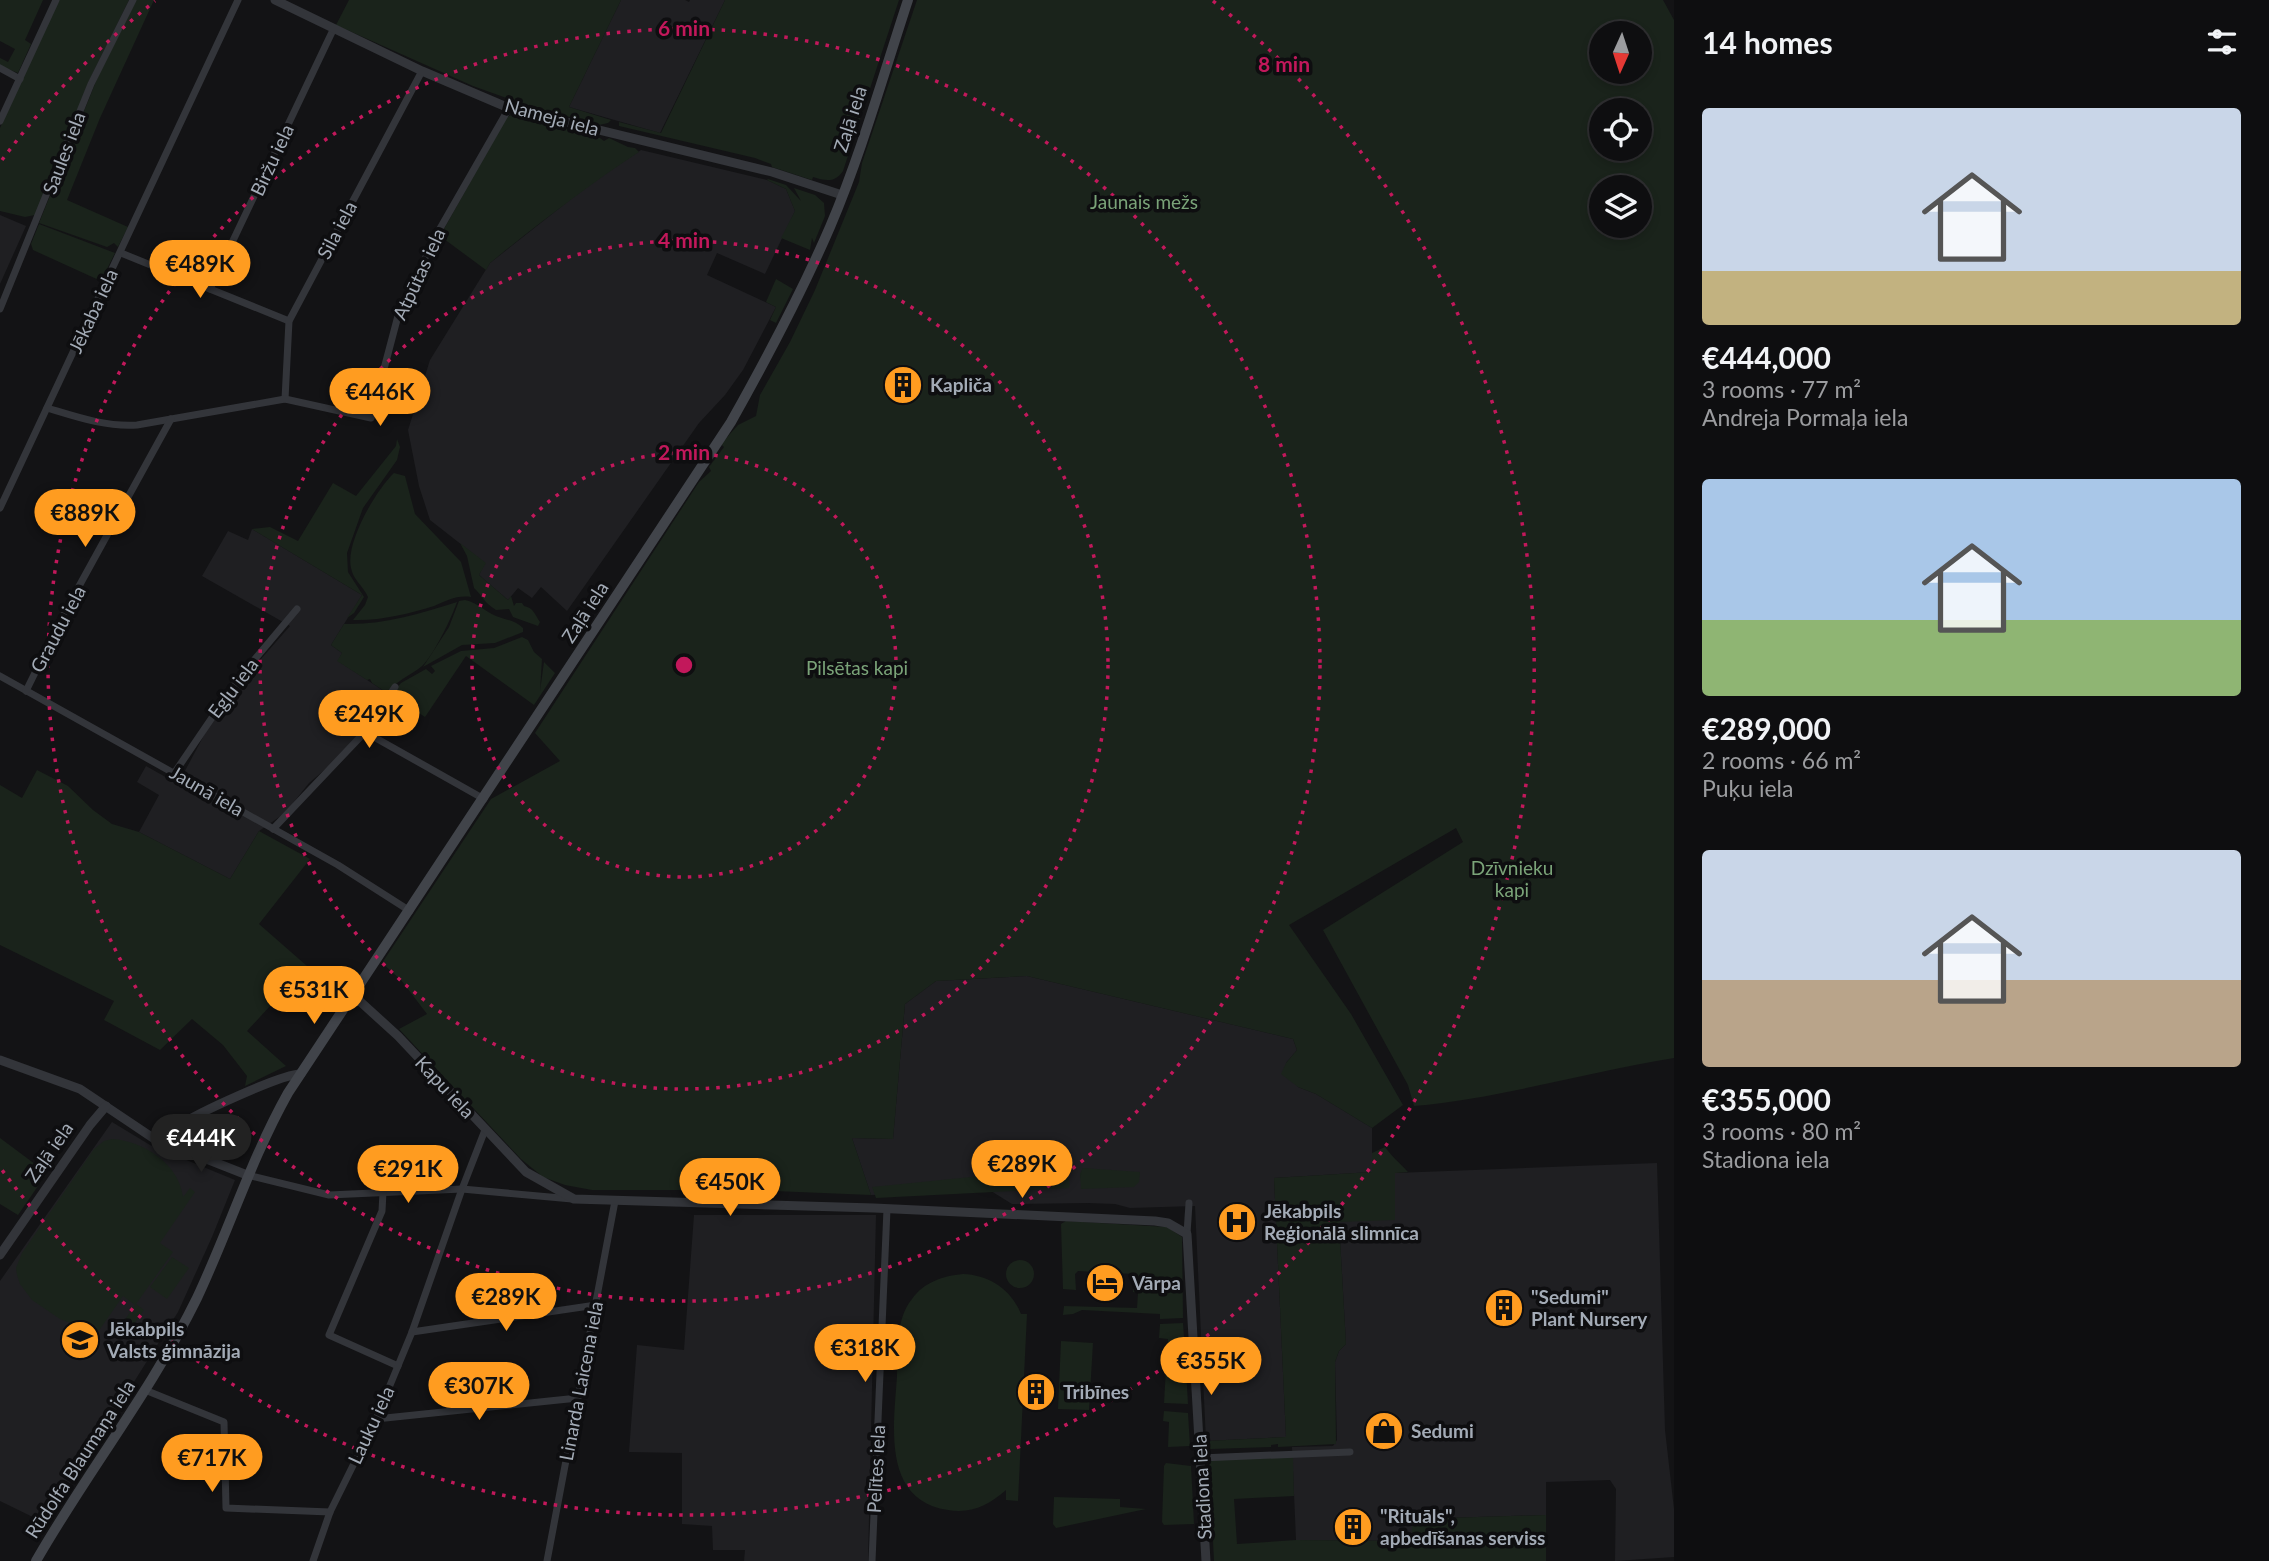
<!DOCTYPE html>
<meta charset="utf-8">
<style>
body{margin:0;font-family:Lato,sans-serif;background:#171719;color:#f1f3f6;height:100vh;display:flex;flex-direction:column;font-size:26px;white-space:nowrap}
*{box-sizing:border-box;margin:0}
p{font-size:23px;color:#9b9c9f}
.icon{flex:none;width:38px;height:38px;fill:none;stroke:currentColor;stroke-width:2;stroke-linecap:round;stroke-linejoin:round}
.map{position:relative;flex:1;overflow:hidden}
.details{display:flex;flex-direction:column;background:#0e0e10;width:595px}
.details>*{flex:none}
.needle{width:46px;rotate:183deg}
.buttons{position:absolute;left:1589px;top:21px;display:grid;gap:14px}
.buttons a{display:grid;place-items:center;width:63px;height:63px;border-radius:50%;background:#0e0e10;box-shadow:0 4px 10px #0003,0 0 0 2px #2e2e30;font-size:35px}
.price{position:absolute;translate:-50% -60px;padding:0 16px;border-radius:24px;background:#ff9c20;color:#111;font-size:23px;line-height:46px;filter:drop-shadow(0 2px 4px #0008)}
.price::after{content:'';position:absolute;left:50%;top:42px;width:21px;height:16px;margin-left:-10px;background:inherit;clip-path:polygon(0 0,100% 0,50% 100%)}
.price.on{background:#222;color:#fff}
ul{padding:0;list-style:none}
li{display:grid;align-content:center;gap:14px;height:371px;padding:0 28px}
li span{display:grid;place-items:center;height:217px;border-radius:7px;color:#555}
li>.icon{margin-inline-start:auto}
span .icon{width:126px;height:126px;fill:#fffc;stroke-width:1}
li b{font-size:30px}
h2{display:flex;justify-content:space-between;align-items:center;height:84px;padding:0 28px;font-size:30px}
main{display:flex;flex:1;min-height:0}
.map>svg:first-child{display:block}
.built{fill:#1f1f22}
.green{fill:#1a231b;fill-rule:evenodd}
.lines{fill:none;stroke-linecap:round;stroke-linejoin:round}
.minor{stroke:#33353a;stroke-width:7}
.tertiary{stroke:#33353a;stroke-width:9}
.secondary{stroke:#41444a;stroke-width:10}
.ring{fill:none;stroke:#c2185b;stroke-width:3.5;stroke-dasharray:3.5 7}
.labels{text-anchor:middle;stroke-width:7;stroke-linejoin:round;paint-order:stroke}
.street-label{font-size:19px;fill:#a3abb6;stroke:#0e0e10}
.park-label{font-size:19px;fill:#7aa378;stroke:#0e0e10}
.poi-label{font-size:19px;font-weight:bold;fill:#a3abb6;stroke:#0e0e10;text-anchor:start}
.centre{fill:#c2185b;stroke:#0e0e10;stroke-width:3.5}
.ring-label{font-size:21px;text-anchor:middle;font-weight:bold;fill:#c2185b;stroke:#0e0e10;stroke-width:7;stroke-linejoin:round;paint-order:stroke}
</style>
<main>
<div class="map">
<svg width="1674" height="1561" viewBox="0 0 1674 1561">
<rect width="100%" height="100%" fill="#131315"/>
<!-- built -->
<g class="built">
<polygon points="621,0 685,0 689,2 690,0 725,0 660,133 569,107"/>
<polygon points="641,150 767,180 786,189 795,211 765,274 717,253 707,275 776,307 743,370 725,395 699,423 567,611 541,587 532,598 518,588 508,600 479,575 485,563 430,520 419,486 408,430 430,360 490,263 590,184"/>
<polygon points="0,215 26,226 0,284"/>
<polygon points="252,529 362,595 331,645 342,653 338,661 387,693 364,729 335,761 309,783 285,813 259,831 230,879 139,832 159,795 137,782 146,766 178,784 219,707 290,626 202,576 228,531 248,540"/>
<polygon points="1027,976 1293,1039 1297,1050 1286,1063 1298,1087 1316,1094 1372,1128 1372,1172 1274,1178 1286,1437 1206,1441 1195,1206 1130,1208 1115,1204 1088,1203 1012,1204 991,1191 871,1195 852,1138 893,1139 905,1004 936,981"/>
<polygon points="112,1122 150,1145 235,1180 212,1237 178,1312 45,1523 0,1501 0,1281"/>
<polygon points="1657,1163 1665,1430 1674,1509 1674,1557 1615,1561 1616,1489 1610,1480 1546,1482 1546,1515 1413,1519 1412,1541 1296,1540 1292,1447 1333,1446 1337,1440 1335,1362 1339,1351 1346,1344 1339,1221 1395,1173"/>
<polygon points="694,1215 876,1215 868,1561 744,1561 745,1550 713,1550 712,1526 682,1524 682,1453 629,1452 637,1345 684,1350"/>
</g>
<!-- green -->
<g class="green">
<polygon points="0,0 43,0 25,40 31,44 18,73 0,66 0,58 8,62 15,49 0,41"/>
<polygon points="59,0 129,0 88,83 41,208 35,215 25,217 0,211 0,128"/>
<polygon points="136,0 154,0 100,118 67,200 128,227 118,247 114,243 107,247 39,223 103,64"/>
<polygon points="349,0 621,0 569,107 611,120 608,123 599,125 526,105 473,86 336,25"/>
<path d="M 725,0 L 899,0 L 843,171 C 835,183 826,181 813,177 L 812,180 L 772,167 L 771,164 L 755,158 L 619,126 L 619,122 L 661,133 Z"/>
<path d="M 917,0 L 1663,0 L 1674,20 L 1674,1058 C 1587,1072 1502,1098 1414,1106 L 1408,1085 L 1323,930 L 1463,842 L 1456,828 L 1289,925 L 1351,1014 L 1403,1105 L 1372,1128 L 1316,1094 L 1298,1087 L 1281,1074 L 1286,1063 L 1297,1050 L 1293,1039 L 1027,976 L 936,981 L 905,1004 L 893,1139 L 852,1138 L 871,1195 L 747,1190 L 592,1190 L 565,1185 L 543,1177 L 521,1159 L 399,1029 L 427,1014 L 401,980 L 382,963 L 491,799 L 560,761 L 535,733 L 699,482 L 711,471 L 709,467 L 724,447 L 721,444 L 738,425 L 756,416 L 760,395 L 790,342 L 815,290 L 859,182 L 862,163 ZM 1601,33 L 1640,33 L 1640,72 L 1601,72 ZM 1601,110 L 1640,110 L 1640,149 L 1601,149 ZM 1601,187 L 1640,187 L 1640,226 L 1601,226 Z"/>
<path d="M 512,115 L 529,118 L 531,120 L 533,119 L 600,138 L 604,141 L 609,138 L 628,147 L 635,148 L 639,152 C 587,186 538,224 490,263 L 486,270 L 440,236 L 507,117 Z"/>
<polygon points="768,179 786,185 801,201 794,188 815,195 824,203 825,216 814,243 812,238 810,250 781,238 795,211 786,189 767,180"/>
<polygon points="39,224 115,253 101,281 33,250 31,244"/>
<polygon points="776,279 793,289 776,323 770,320 776,307 766,302"/>
<polygon points="397,439 400,447 397,460 363,508 347,553 348,572 364,597 354,613 347,618 362,595 252,529 270,527 298,541 333,483 356,496 396,446"/>
<path d="M 394,473 L 405,476 L 415,514 L 461,562 L 471,597 C 456,595 447,601 434,606 C 409,614 379,621 353,620 L 365,605 L 368,597 C 364,587 353,580 351,568 C 345,543 376,490 394,473 Z"/>
<path d="M 460,543 L 486,563 L 479,575 L 508,600 L 511,596 L 514,606 L 516,603 L 522,603 L 524,606 C 534,608 535,615 540,622 L 538,626 L 513,617 L 509,609 L 496,610 C 483,602 483,596 474,588 L 467,556 Z"/>
<path d="M 465,600 C 478,603 484,611 496,616 C 506,620 515,620 523,628 L 523,632 L 495,643 L 462,645 L 423,667 L 449,627 L 459,601 Z"/>
<path d="M 457,602 C 452,617 434,655 422,666 C 410,676 398,679 387,693 L 372,683 L 370,679 L 367,680 L 337,661 L 342,653 L 331,645 L 344,624 C 384,625 419,614 457,602 Z"/>
<polygon points="522,637 528,640 534,652 542,659 540,691 544,662 555,673 534,705 466,656 425,717 391,695 401,683 426,669 432,674 435,671 431,666 461,651 494,648"/>
<polygon points="37,770 68,786 93,810 112,824 139,832 230,879 259,831 310,859 259,924 307,966 247,1031 286,1066 245,1086 247,1076 223,1045 192,1019 160,1050 104,1020 114,1001 0,945 0,785 22,798"/>
<polygon points="0,1138 47,1173 18,1215 0,1204"/>
<path d="M 112,1139 C 144,1141 179,1164 183,1197 L 190,1188 L 195,1192 L 160,1243 L 173,1252 L 136,1304 L 144,1310 L 129,1331 L 124,1328 L 124,1321 L 135,1305 L 123,1296 L 91,1342 L 85,1338 L 92,1325 L 71,1323 L 60,1319 L 32,1300 L 20,1284 L 17,1275 L 16,1268 L 22,1253 L 94,1149 L 104,1141 Z"/>
<path d="M 1385,1147 C 1392,1157 1400,1163 1408,1172 L 1395,1173 L 1395,1220 L 1339,1222 L 1346,1344 L 1339,1351 L 1335,1362 L 1336,1444 L 1278,1447 L 1278,1444 L 1271,1445 L 1271,1447 L 1211,1449 L 1206,1446 L 1206,1441 L 1286,1437 L 1274,1178 L 1372,1172 L 1372,1153 Z"/>
<polygon points="1083,1168 1140,1172 1139,1182 1134,1187 1081,1189 1080,1174"/>
<path d="M 1049,1169 C 1061,1169 1072,1175 1069,1188 L 876,1198 L 872,1187 Z"/>
<polygon points="1066,1221 1167,1227 1182,1237 1183,1318 1160,1319 1160,1314 1082,1310 1073,1314 1063,1315 1064,1306 1137,1308 1138,1293 1133,1292 1133,1274 1078,1271 1075,1274 1076,1290 1063,1289 1061,1224"/>
<polygon points="172,1257 189,1268 167,1299 150,1287"/>
<circle cx="1020" cy="1274" r="14"/>
<path d="M 963,1274 C 989,1275 1011,1289 1021,1314 L 1027,1314 L 1018,1501 L 1006,1500 L 1006,1490 C 989,1505 971,1514 948,1510 C 881,1500 894,1424 897,1376 C 898,1351 895,1320 912,1299 C 924,1282 943,1276 963,1274 Z"/>
<polygon points="1183,1323 1186,1365 1168,1365 1168,1339 1159,1338 1160,1324"/>
<polygon points="1061,1341 1093,1343 1089,1410 1058,1409"/>
<polygon points="1169,1367 1186,1369 1188,1404 1164,1403 1166,1369"/>
<polygon points="1164,1411 1188,1413 1190,1446 1168,1447 1169,1422 1163,1421"/>
<polygon points="1293,1457 1294,1496 1234,1499 1237,1544 1296,1540 1412,1541 1412,1519 1546,1515 1546,1561 1214,1561 1209,1460"/>
<polygon points="1166,1463 1191,1466 1194,1524 1164,1525 1162,1522 1164,1466"/>
<polygon points="1054,1497 1120,1499 1120,1507 1146,1509 1056,1528 1053,1524"/>
</g>
<g class="lines">
<!-- minor -->
<g class="minor">
<polyline points="0,68 20,79"/>
<polyline points="0,121 56,0"/>
<polyline points="121,253 289,321"/>
<polyline points="210,289 333,30"/>
<polyline points="0,309 91,84 133,0"/>
<polyline points="285,399 289,321 422,71"/>
<path d="M 47,408 C 77,417 105,427 137,425 L 285,399 L 371,418 L 399,312 L 438,232 L 509,108"/>
<polyline points="0,508 238,0"/>
<polyline points="0,676 338,865 410,911"/>
<polyline points="26,691 67,608 171,419"/>
<polyline points="365,732 395,687"/>
<polyline points="175,772 239,678 297,609"/>
<polyline points="273,829 365,732 484,799"/>
<polyline points="247,1175 329,1195 462,1189 572,1199"/>
<polyline points="383,1192 382,1211 329,1335 398,1366"/>
<polyline points="1187,1234 1189,1203"/>
<polyline points="412,1332 596,1305"/>
<polyline points="145,1390 224,1422 226,1508 330,1512"/>
<polyline points="376,1419 578,1398"/>
<polyline points="1200,1458 1350,1452"/>
<polyline points="313,1561 330,1512 376,1419 412,1332 462,1189 485,1130"/>
<polyline points="547,1561 615,1201"/>
<polyline points="872,1561 887,1209"/>
</g>
<!-- tertiary -->
<g class="tertiary">
<polyline points="275,0 422,71 509,108 772,172 842,195"/>
<polyline points="353,995 398,1036 526,1172 574,1199 874,1208 1155,1221 1168,1223 1187,1234 1206,1561"/>
<polyline points="0,1060 80,1089 153,1138 247,1175"/>
<path d="M 165,1142 C 169,1136 173,1130 179,1126 C 195,1114 284,1073 301,1074"/>
<polyline points="0,1255 90,1125 106,1106"/>
</g>
<!-- secondary -->
<path class="secondary" d="M 36,1561 C 87,1472 152,1390 197,1298 C 229,1230 251,1159 288,1093 L 731,422 C 767,358 801,294 830,227 C 861,154 883,76 908,0"/>
</g>
<!-- distance rings -->
<g class="ring">
<circle cx="684" cy="665" r="212"/>
<circle cx="684" cy="665" r="424"/>
<circle cx="684" cy="665" r="636"/>
<path d="M2 160A849 849 0 0 1 155 1M1213 1A849 849 0 1 1 2 1170"/>
</g>
<!-- icons -->
<defs>
<g id="building-disc" transform="scale(2.0125)"><circle r="9.5" fill="#ff9c20" stroke="#0e0e10"/><path d="M-4-6H4V6H1V3H-1V6H-4ZM-2.5-4.3h1.7v1.8h-1.7ZM.8-4.3h1.7v1.8H.8ZM-2.5-1h1.7V.8h-1.7ZM.8-1h1.7V.8H.8Z" fill="#111"/></g>
<g id="hospital-disc" transform="scale(2.0125)"><circle r="9.5" fill="#ff9c20" stroke="#0e0e10"/><path d="M-5-5h3v3.5h4V-5h3V5h-3V1.5h-4V5h-3Z" fill="#111"/></g>
<g id="hotel-disc" transform="scale(2.0125)"><circle r="9.5" fill="#ff9c20" stroke="#0e0e10"/><path d="M-6-4.5h1.5V1H6V5H4.5V3h-9V5H-6ZM-4 0a1.8 1.8 0 1 1 3.6 0ZM.5 0V-2.5h3Q6-2.5 6 0Z" fill="#111"/></g>
<g id="school-disc" transform="scale(2.0125)"><circle r="9.5" fill="#ff9c20" stroke="#0e0e10"/><path d="M0-5L7-2L0 1L-7-2ZM-4 1L0 2.5L4 1V4Q0 6-4 4Z" fill="#111"/></g>
<g id="shop-disc" transform="scale(2.0125)"><circle r="9.5" fill="#ff9c20" stroke="#0e0e10"/><path d="M-5-2.5h2.3a2.7 3.5 0 0 1 5.4 0H5L5.5 6h-11ZM-1.5-2.5h3a1.5 2.3 0 0 0-3 0Z" fill="#111"/></g>
</defs>
<g fill-rule="evenodd">
<use href="#building-disc" x="903" y="385"/>
<use href="#hospital-disc" x="1237" y="1222"/>
<use href="#hotel-disc" x="1105" y="1283"/>
<use href="#building-disc" x="1504" y="1308"/>
<use href="#school-disc" x="80" y="1340"/>
<use href="#building-disc" x="1036" y="1392"/>
<use href="#shop-disc" x="1384" y="1431"/>
<use href="#building-disc" x="1353" y="1527"/>
</g>
<g class="labels">
<!-- street labels -->
<g class="street-label">
<text transform="translate(552 117) rotate(15)" y="7">Nameja iela</text>
<text transform="translate(850 119) rotate(-72)" y="7">Zaļā iela</text>
<text transform="translate(64 153) rotate(-69)" y="7">Saules iela</text>
<text transform="translate(272 160) rotate(-65)" y="7">Biržu iela</text>
<text transform="translate(337 230) rotate(-62)" y="7">Sila iela</text>
<text transform="translate(419 274) rotate(-65)" y="7">Atpūtas iela</text>
<text transform="translate(93 311) rotate(-65)" y="7">Jēkaba iela</text>
<text transform="translate(585 612) rotate(-57)" y="7">Zaļā iela</text>
<text transform="translate(58 629) rotate(-62)" y="7">Graudu iela</text>
<text transform="translate(233 688) rotate(-53)" y="7">Egļu iela</text>
<text transform="translate(207 791) rotate(30)" y="7">Jaunā iela</text>
<text transform="translate(445 1087) rotate(47)" y="7">Kapu iela</text>
<text transform="translate(49 1152) rotate(-55)" y="7">Zaļā iela</text>
<text transform="translate(581 1381) rotate(-79)" y="7">Linarda Laicena iela</text>
<text transform="translate(371 1425) rotate(-65)" y="7">Lauku iela</text>
<text transform="translate(80 1459) rotate(-57)" y="7">Rūdolfa Blaumaņa iela</text>
<text transform="translate(876 1469) rotate(-87)" y="7">Pelītes iela</text>
<text transform="translate(1202 1487) rotate(-93)" y="7">Stadiona iela</text>
</g>
<!-- park labels -->
<g class="park-label">
<text x="1144" y="209">Jaunais mežs</text>
<text x="857" y="675">Pilsētas kapi</text>
<text x="1512" y="875">Dzīvnieku<tspan x="1512" dy="22">kapi</tspan></text>
</g>
<!-- poi labels -->
<g class="poi-label">
<text x="930" y="392">Kapliča</text>
<text x="1264" y="1218">Jēkabpils<tspan x="1264" dy="22">Reģionālā slimnīca</tspan></text>
<text x="1132" y="1290">Vārpa</text>
<text x="1531" y="1304">"Sedumi"<tspan x="1531" dy="22">Plant Nursery</tspan></text>
<text x="107" y="1336">Jēkabpils<tspan x="107" dy="22">Valsts ģimnāzija</tspan></text>
<text x="1063" y="1399">Tribīnes</text>
<text x="1411" y="1438">Sedumi</text>
<text x="1380" y="1523">"Rituāls",<tspan x="1380" dy="22">apbedīšanas serviss</tspan></text>
</g>
</g>
<circle cx="684" cy="665" r="10" class="centre"/>
<g class="ring-label">
<text x="684" y="36">6 min</text>
<text x="1284" y="72">8 min</text>
<text x="684" y="248">4 min</text>
<text x="684" y="460">2 min</text>
</g>
</svg>
<div class="buttons">
<a><svg class="needle" viewBox="-14 -14 28 28"><path d="M0-13l5 13h-10z" fill="#e53935"/><path d="M0 13l5-13h-10z" fill="#9b9c9f"/></svg></a>
<a><svg class="icon" aria-label="locate" viewBox="0 0 24 24"><circle cx="12" cy="12" r="6"/><path d="M12 2v4M12 18v4M2 12h4M18 12h4"/></svg></a>
<a><svg class="icon" aria-label="layers" viewBox="0 0 24 24"><path d="M12 4l9 5-9 5-9-5zM3 14l9 5 9-5"/></svg></a>
</div>
<b class="price" style="left:200px;top:300px">€489K</b>
<b class="price" style="left:380px;top:428px">€446K</b>
<b class="price" style="left:85px;top:549px">€889K</b>
<b class="price" style="left:369px;top:750px">€249K</b>
<b class="price" style="left:314px;top:1026px">€531K</b>
<b class="price on" style="left:201px;top:1174px">€444K</b>
<b class="price" style="left:1022px;top:1200px">€289K</b>
<b class="price" style="left:408px;top:1205px">€291K</b>
<b class="price" style="left:730px;top:1218px">€450K</b>
<b class="price" style="left:506px;top:1333px">€289K</b>
<b class="price" style="left:865px;top:1384px">€318K</b>
<b class="price" style="left:1211px;top:1397px">€355K</b>
<b class="price" style="left:479px;top:1422px">€307K</b>
<b class="price" style="left:212px;top:1494px">€717K</b>
</div>
<section class="details">
<h2>14 homes<svg class="icon" aria-label="filters" viewBox="0 0 24 24"><path d="M4 7h16M4 17h16"/><circle cx="9" cy="7" r="2"/><circle cx="15" cy="17" r="2"/></svg></h2>
<ul>
<li><span style="background:linear-gradient(#c9d6e8 75%,#c2b280 0)"><svg class="icon" aria-label="home" viewBox="0 0 24 24"><path d="M3 11l9-7 9 7M6 9v11h12V9"/></svg></span><div><b>€444,000</b><p>3 rooms · 77 m²</p><p>Andreja Pormaļa iela</p></div></li>
<li><span style="background:linear-gradient(#a9c7e8 65%,#8fb573 0)"><svg class="icon" aria-label="home" viewBox="0 0 24 24"><path d="M3 11l9-7 9 7M6 9v11h12V9"/></svg></span><div><b>€289,000</b><p>2 rooms · 66 m²</p><p>Puķu iela</p></div></li>
<li><span style="background:linear-gradient(#c9d6e8 60%,#b9a48a 0)"><svg class="icon" aria-label="home" viewBox="0 0 24 24"><path d="M3 11l9-7 9 7M6 9v11h12V9"/></svg></span><div><b>€355,000</b><p>3 rooms · 80 m²</p><p>Stadiona iela</p></div></li>
</ul>
</section>
</main>
